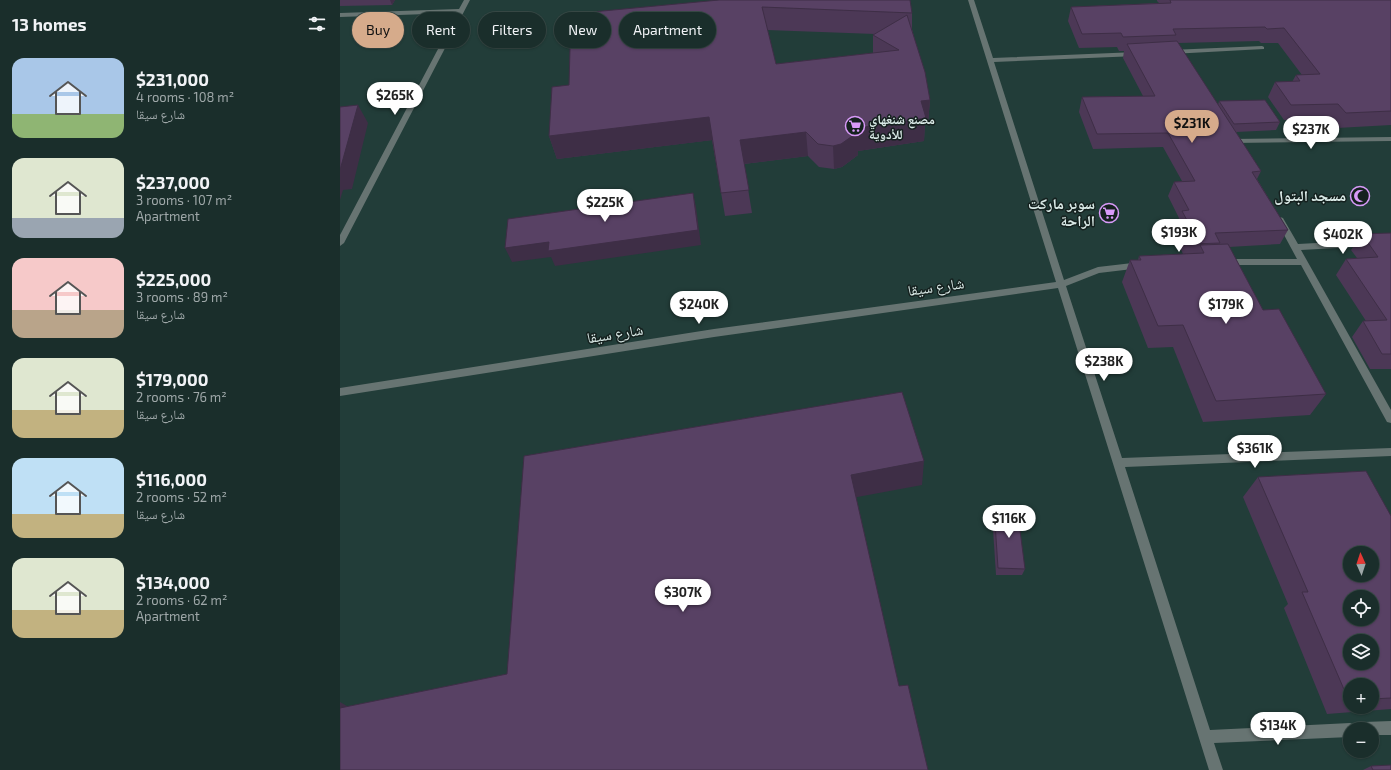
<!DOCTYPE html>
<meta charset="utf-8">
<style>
body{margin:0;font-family:"Exo 2","Noto Naskh Arabic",sans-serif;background:#273a37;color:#f1f3f6;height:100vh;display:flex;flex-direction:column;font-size:15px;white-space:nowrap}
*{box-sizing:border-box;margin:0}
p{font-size:13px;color:#9fa8a9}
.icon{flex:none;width:22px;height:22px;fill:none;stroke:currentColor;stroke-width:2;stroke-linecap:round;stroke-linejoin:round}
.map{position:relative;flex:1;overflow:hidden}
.details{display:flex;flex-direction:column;background:#1a2e2b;width:340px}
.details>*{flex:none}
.top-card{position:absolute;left:12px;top:12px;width:380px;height:36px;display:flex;gap:8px}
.needle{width:26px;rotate:357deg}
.buttons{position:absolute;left:1003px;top:546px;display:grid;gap:8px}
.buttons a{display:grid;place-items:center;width:36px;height:36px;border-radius:50%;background:#1a2e2b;box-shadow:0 1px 3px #0004,0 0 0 1px #384a47;font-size:20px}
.price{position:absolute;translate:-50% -34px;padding:0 9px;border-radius:14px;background:#fff;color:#222;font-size:13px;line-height:26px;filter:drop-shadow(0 1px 2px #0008)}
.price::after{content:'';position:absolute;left:50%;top:24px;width:12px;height:9px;margin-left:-6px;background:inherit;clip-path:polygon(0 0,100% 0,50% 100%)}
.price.selected{background:#d6ab8b;color:#111}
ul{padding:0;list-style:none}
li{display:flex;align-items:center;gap:12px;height:100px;padding:0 12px}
li span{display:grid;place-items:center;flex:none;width:112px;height:80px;border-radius:12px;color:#555}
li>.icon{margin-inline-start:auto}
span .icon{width:48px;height:48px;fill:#fffc;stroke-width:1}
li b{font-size:17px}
h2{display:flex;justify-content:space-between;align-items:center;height:48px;padding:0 12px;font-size:17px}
.pill{padding:0 14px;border-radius:18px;background:#1a2e2b;box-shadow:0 1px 3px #0004,0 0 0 1px #384a47;font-size:14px;line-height:36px}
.pill.selected{background:#d6ab8b;color:#111}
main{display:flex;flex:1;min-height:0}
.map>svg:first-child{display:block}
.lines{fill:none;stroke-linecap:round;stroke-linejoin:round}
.minor{fill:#677472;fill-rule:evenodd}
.wall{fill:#4c3856;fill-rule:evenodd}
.shaded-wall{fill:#3e2e46}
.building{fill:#584164;stroke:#3e2e46;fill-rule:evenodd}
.labels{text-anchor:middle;stroke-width:3;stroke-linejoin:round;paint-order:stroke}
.far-poi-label{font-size:13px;font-weight:bold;fill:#daeae7;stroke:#15211f;text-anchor:start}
.poi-label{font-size:15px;font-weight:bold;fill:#daeae7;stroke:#15211f;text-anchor:end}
.street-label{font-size:15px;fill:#daeae7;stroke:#15211f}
</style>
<main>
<section class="details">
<h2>13 homes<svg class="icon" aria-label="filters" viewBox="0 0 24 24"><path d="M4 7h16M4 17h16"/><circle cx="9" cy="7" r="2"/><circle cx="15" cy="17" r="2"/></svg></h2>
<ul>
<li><span style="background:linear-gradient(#a9c7e8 70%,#8fb573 0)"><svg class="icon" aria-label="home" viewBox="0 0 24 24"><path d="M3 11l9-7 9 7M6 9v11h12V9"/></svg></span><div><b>$231,000</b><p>4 rooms · 108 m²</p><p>شارع سيقا</p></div></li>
<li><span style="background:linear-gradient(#dfe7d0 75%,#9aa5b1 0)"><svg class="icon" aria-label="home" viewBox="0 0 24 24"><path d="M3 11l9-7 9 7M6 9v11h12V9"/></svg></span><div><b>$237,000</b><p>3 rooms · 107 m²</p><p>Apartment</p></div></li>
<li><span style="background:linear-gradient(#f6c9c9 65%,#b9a48a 0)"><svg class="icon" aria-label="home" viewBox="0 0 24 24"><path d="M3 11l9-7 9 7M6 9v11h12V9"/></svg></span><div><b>$225,000</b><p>3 rooms · 89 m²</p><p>شارع سيقا</p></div></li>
<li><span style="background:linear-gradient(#dfe7d0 65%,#c2b280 0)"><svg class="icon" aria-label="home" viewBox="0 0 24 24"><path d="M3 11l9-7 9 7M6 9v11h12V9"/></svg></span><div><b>$179,000</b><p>2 rooms · 76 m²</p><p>شارع سيقا</p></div></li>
<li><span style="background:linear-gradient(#bfe0f5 70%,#c2b280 0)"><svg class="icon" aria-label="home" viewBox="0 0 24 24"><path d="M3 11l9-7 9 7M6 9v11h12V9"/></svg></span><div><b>$116,000</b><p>2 rooms · 52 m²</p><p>شارع سيقا</p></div></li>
<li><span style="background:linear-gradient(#dfe7d0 65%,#c2b280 0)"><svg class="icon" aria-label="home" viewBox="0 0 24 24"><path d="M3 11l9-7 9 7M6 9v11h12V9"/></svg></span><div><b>$134,000</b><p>2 rooms · 62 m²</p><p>Apartment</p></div></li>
</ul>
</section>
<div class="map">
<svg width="1051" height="770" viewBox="0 0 1051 770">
<rect width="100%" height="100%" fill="#223d39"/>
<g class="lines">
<!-- minor -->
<g class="minor">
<polygon points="124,0 130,0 4,243 0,246 0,235 117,13 0,17 0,13 119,9"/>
<polygon points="628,0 634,0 653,58 797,52 800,54 797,56 654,62 724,280 758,267 801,262 805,265 801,268 759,273 726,286 782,458 1051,448 1051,456 785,467 870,730 1010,723 1015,725 1016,729 1010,729 1010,737 874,743 883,770 869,770 718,288 374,337 0,396 0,388 374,329 716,282"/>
<polygon points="922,46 924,47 924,49 831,54 828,52 831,50"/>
<polygon points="1051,137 1051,141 891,143 887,141 891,139"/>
<polygon points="940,217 943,218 958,244 1051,239 1051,245 961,250 1051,410 1051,423 1047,422 961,265 885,265 881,262 885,259 957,259 936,220"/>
<polygon points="1051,721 1051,735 1032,735 1032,729 1017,729 1019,724 1024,722"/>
</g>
</g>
<!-- wall -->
<g class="wall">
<polygon points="0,0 55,0 52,5 0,6"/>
<path d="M 379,0 L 572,13 L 572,29 L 590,100 L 588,123 L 585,123 L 584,141 L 518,151 L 518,155 L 502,167 L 494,169 L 479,167 L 468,156 L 404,164 L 412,213 L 385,216 L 372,140 L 217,159 L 209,136 L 229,85 ZM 427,30 L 535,34 L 533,35 L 533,53 L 436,64 Z"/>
<polygon points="817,0 1051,0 1051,125 997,128 990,119 944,120 928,97 935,82 952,82 956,75 962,75 938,43 921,43 919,41 838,43 878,105 879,101 940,122 936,130 896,132 921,171 917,179 948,230 940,244 889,247 923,310 986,394 970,415 863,422 833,347 808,348 782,282 790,260 798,260 799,256 843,254 836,239 839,232 836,225 839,218 828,196 834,182 842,181 823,147 753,149 739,112 742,97 803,96 783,58 784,51 779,51 777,47 739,48 728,21 731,7 819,3 817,1"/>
<polygon points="1051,233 1051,369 1030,369 1012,337 1023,321 1026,321 996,275 1006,259 1017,258 1011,250 1022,234"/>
<path d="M 918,477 L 1051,516 L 1051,709 L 987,714 L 944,608 L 948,604 L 903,497 ZM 1010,685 L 1032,685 L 1032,707 L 1010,707 Z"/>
<polygon points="654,507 685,569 682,575 656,575 652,514"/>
<polygon points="1031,766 1051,770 1023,770"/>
</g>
<!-- shaded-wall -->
<g class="shaded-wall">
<polygon points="50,0 55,0 52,5"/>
<polygon points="590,100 588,123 585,123 584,141 518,151 518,155 502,167 494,169 493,146 517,128 581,101"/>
<polygon points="18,105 28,123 12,189 3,190 0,200 0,170"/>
<polygon points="369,117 373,140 217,159 209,136"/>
<polygon points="466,132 468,156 403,164 400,140"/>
<polygon points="353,193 356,207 361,245 215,266 211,257 172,262 165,248 209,242"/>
<polygon points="584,461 582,485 512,498 511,475"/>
<polygon points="0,702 12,709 0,723"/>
</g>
<!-- building -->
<g class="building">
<polygon points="379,0 570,0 572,13 422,7 436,64 559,50 533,35 567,15 585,72 590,100 581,101 586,118 517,128 518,132 501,144 493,146 478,144 466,132 400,140 409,190 381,193 369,117 209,136 212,87 229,85 231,14"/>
<polygon points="830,0 1051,0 1051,111 1006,113 998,104 951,105 935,82 960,81 956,75 980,74 944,28 927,29 925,27 833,29 836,35 783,37 781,33 742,34 731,7 831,3"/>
<polygon points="837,41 921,171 912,172 948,230 875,233 880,243 852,244 842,224 849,224 842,211 849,210 834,182 855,181 828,133 757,134 742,97 815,96 787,44"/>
<polygon points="925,100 940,122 894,124 879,101"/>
<polygon points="18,105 0,170 0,107"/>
<polygon points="353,193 358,230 208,251 209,242 165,248 168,219"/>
<polygon points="1051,233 1051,354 1042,354 1023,321 1047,320 1006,259 1038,257 1022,234"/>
<polygon points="888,244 923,310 939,309 986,394 876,401 843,325 818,326 790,260 801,260 799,256 864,253 860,245"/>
<polygon points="562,392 584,461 511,475 559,686 568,685 588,770 0,770 0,708 167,674 184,456"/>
<path d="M 1026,471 L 1051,516 L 1051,698 L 1032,699 L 1032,685 L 1010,685 L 1010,700 L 1009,701 L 962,592 L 968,592 L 918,477 ZM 1010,553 L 1032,553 L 1032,575 L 1010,575 ZM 1010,597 L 1032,597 L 1032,619 L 1010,619 ZM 1010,641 L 1032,641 L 1032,663 L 1010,663 Z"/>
<polygon points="654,507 677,507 685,569 658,568"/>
<polygon points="1051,765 1051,770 1033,770 1031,766"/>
</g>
<!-- icons -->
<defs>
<g id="supermarket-ring" transform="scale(1)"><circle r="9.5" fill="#15211f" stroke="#d89af8" stroke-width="1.5"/><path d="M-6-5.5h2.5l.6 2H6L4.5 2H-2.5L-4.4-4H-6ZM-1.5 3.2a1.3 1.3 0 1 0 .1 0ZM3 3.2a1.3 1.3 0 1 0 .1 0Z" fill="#d89af8"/></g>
<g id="mosque-ring" transform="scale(1)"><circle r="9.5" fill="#15211f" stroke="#d89af8" stroke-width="1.5"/><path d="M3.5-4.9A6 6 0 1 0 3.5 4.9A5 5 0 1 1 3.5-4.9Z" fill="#d89af8"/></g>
</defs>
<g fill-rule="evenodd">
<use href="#supermarket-ring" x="515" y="126"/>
<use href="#mosque-ring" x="1020" y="196"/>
<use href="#supermarket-ring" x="769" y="213"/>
</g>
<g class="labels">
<!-- far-poi labels -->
<g class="far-poi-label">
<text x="529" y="124">مصنع شنغهاي<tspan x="529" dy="15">للأدوية</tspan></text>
</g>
<!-- poi labels -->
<g class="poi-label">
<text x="1006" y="201">مسجد البتول</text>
<text x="755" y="209">سوبر ماركت<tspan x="755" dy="17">الراحة</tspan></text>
</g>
<!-- street labels -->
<g class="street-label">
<text transform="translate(596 287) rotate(-8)" y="5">شارع سيقا</text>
<text transform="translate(275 334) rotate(-9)" y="5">شارع سيقا</text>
</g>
</g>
</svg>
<div class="buttons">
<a><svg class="needle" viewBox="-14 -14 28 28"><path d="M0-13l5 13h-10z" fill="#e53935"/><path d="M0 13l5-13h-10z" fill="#9fa8a9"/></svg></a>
<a><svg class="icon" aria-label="locate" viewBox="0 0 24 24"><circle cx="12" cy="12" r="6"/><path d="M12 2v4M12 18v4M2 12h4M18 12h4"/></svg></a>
<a><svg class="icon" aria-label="layers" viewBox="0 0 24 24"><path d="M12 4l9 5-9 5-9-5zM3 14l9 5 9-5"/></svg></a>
<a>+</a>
<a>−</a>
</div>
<b class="price" style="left:55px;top:116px">$265K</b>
<b class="price selected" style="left:852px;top:144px">$231K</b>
<b class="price" style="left:971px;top:150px">$237K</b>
<b class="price" style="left:265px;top:223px">$225K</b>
<b class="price" style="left:839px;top:253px">$193K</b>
<b class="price" style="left:1003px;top:255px">$402K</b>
<b class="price" style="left:359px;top:325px">$240K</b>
<b class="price" style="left:886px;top:325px">$179K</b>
<b class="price" style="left:764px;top:382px">$238K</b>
<b class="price" style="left:915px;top:469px">$361K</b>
<b class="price" style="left:669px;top:539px">$116K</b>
<b class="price" style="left:343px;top:613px">$307K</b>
<b class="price" style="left:938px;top:746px">$134K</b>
<div class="top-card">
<a class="pill selected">Buy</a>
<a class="pill">Rent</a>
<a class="pill">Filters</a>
<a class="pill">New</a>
<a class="pill">Apartment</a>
</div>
</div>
</main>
